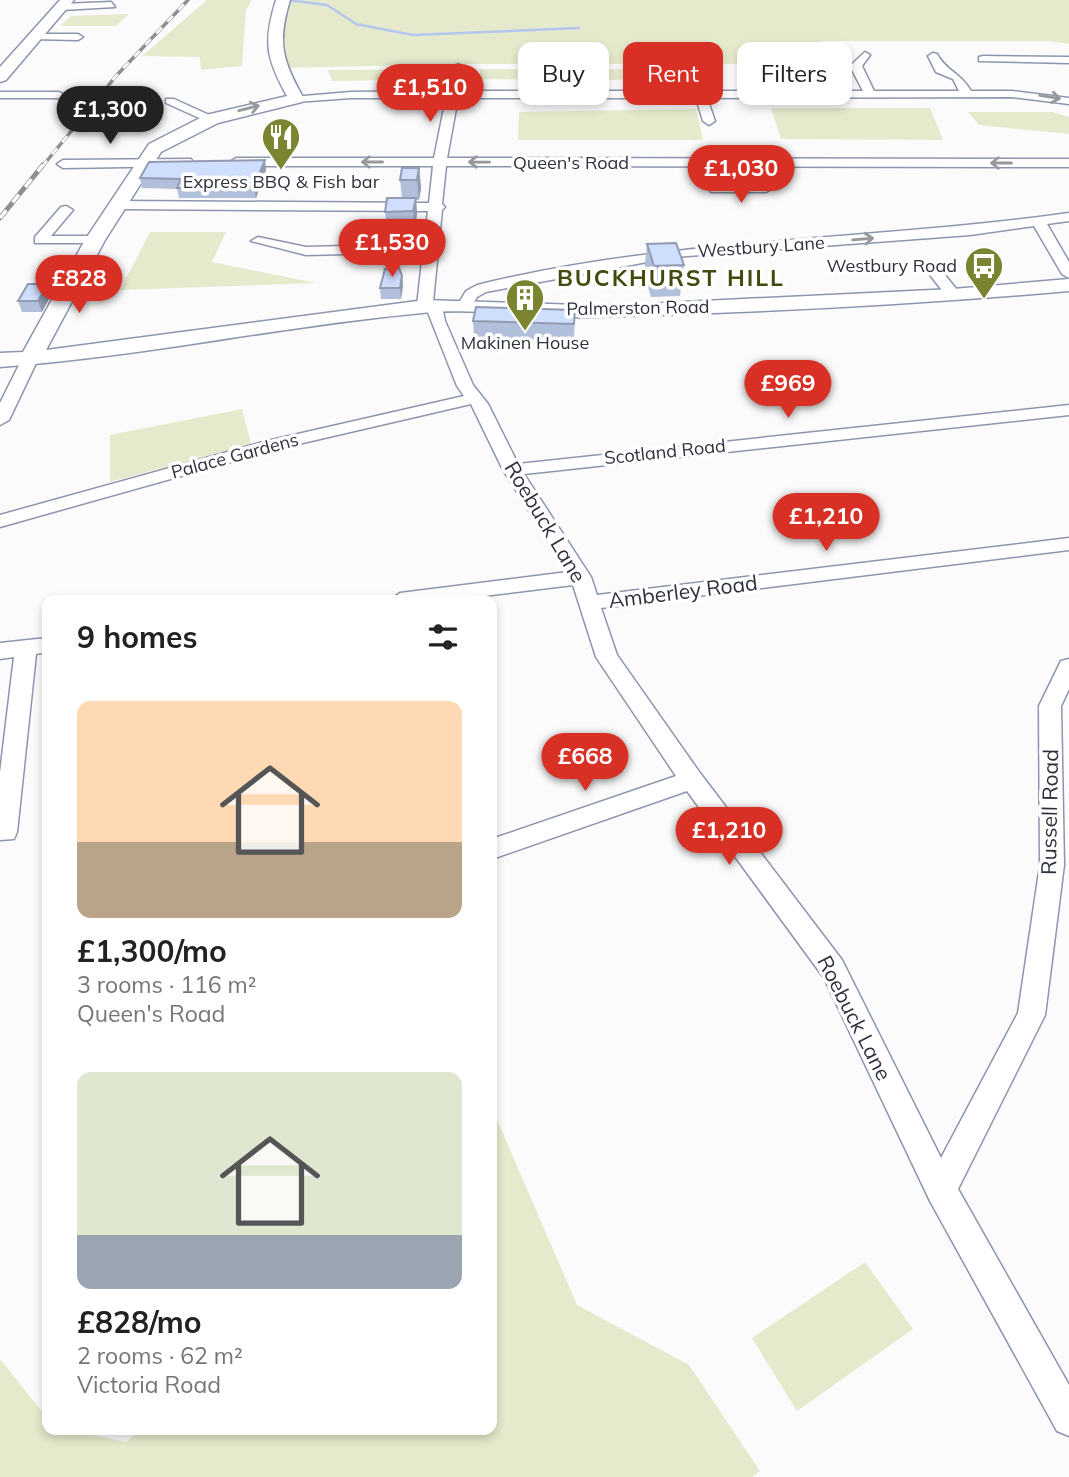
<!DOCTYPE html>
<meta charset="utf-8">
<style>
body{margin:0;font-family:Mulish,sans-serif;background:#f2f2f2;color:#222;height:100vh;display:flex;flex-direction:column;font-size:26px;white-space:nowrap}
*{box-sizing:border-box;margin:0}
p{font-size:23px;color:#767676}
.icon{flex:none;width:38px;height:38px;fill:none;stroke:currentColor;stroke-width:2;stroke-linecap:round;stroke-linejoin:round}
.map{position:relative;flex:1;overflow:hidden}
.sheet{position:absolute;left:42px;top:595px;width:455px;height:840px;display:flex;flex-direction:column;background:#fff;border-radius:14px;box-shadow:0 4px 10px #0003}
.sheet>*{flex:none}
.guide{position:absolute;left:518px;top:42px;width:444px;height:63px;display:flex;gap:14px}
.price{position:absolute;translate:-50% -60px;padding:0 16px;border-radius:24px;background:#d93025;color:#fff;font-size:23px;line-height:46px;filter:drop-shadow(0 2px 4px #0008)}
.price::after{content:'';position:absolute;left:50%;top:42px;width:21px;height:16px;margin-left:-10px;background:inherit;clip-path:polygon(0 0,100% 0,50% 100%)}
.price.on{background:#222;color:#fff}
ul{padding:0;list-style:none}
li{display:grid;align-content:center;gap:14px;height:371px;padding:0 35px}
li span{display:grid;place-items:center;height:217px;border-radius:14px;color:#555}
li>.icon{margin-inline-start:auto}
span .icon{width:126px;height:126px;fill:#fffc;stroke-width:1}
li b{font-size:30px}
h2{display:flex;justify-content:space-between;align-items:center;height:84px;padding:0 35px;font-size:30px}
.chip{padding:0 24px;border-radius:14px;background:#fff;box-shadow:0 4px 10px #0003;font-size:24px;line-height:63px}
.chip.on{background:#d93025;color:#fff}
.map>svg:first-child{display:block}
.green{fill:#e5eacd}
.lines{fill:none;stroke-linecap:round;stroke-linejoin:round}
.stream{stroke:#b5c6ec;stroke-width:2.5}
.street-casing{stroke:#8b96ae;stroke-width:3}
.secondary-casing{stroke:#8b96ae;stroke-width:3}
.street{fill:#fff;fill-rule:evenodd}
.secondary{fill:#fff;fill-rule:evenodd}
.rail-far1-casing{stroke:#8c8f94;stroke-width:3.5}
.rail-casing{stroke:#8c8f94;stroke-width:5}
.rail-far1{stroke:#fff;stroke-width:2.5;stroke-dasharray:8;stroke-linecap:butt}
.rail{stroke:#fff;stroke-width:3.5;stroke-dasharray:10;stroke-linecap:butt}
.wall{fill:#b2bfda}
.shaded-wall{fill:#919bb1}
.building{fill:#cfdefd;stroke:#919bb1;stroke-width:2}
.oneway{stroke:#96989d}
.labels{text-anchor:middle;stroke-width:7;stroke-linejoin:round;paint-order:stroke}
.far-street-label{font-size:18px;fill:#2c313b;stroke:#fff}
.far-poi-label{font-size:18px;fill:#2c313b;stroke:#fff}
.street-label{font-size:21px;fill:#2c313b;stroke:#fff}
.far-district-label{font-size:23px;font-weight:bold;letter-spacing:2px;fill:#444a0e;stroke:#fff}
</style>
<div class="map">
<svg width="1069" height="1477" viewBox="0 0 1069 1477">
<rect width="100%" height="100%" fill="#fbfbfb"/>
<!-- green -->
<g class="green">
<polygon points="207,0 252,0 246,10 242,66 201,70 200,57 142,56"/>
<polygon points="291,0 1069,0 1069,44 1049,41 820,41 826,64 465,64 285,68 282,34"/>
<polygon points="129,14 116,26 60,26 71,16"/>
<polygon points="435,69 437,79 332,81 328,70"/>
<polygon points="480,69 662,69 664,80 480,79"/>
<polygon points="771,108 930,108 943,140 781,139"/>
<polygon points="696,109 703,140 518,140 519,112"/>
<polygon points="968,112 1052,112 1069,117 1069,134 979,125"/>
<polygon points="150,232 226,232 212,262 316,283 120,290"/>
<polygon points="242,409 251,444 110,482 110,435"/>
<polygon points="492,1108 577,1305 689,1365 760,1471 752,1477 0,1477 0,1359 47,1418 47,1430 70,1430 126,1442 140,1430 492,1430"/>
<polygon points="865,1262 913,1329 797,1411 752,1338"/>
</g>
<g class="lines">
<!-- stream -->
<polyline class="stream" points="287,0 327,5 356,24 413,35 579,28"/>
<!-- street casing -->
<g class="street-casing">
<g id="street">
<polygon points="111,2 115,7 62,10 57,7 62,4"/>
<polygon points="36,34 78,34 83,37 78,40 32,39 32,35"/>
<path d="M 865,52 L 870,55 L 862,66 L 874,91 L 959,91 L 953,79 L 936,72 L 928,56 L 933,53 L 937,54 C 948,73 959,71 971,91 L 1012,91 L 1069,98 L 1069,104 L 1012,97 L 707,98 L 715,121 L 709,125 L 703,121 L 696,98 L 458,98 L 447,158 L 1069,159 L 1069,167 L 446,166 L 442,204 L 445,207 L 442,210 L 433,302 L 442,306 L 445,321 L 473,385 L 488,404 L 518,464 L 1069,405 L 1069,415 L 524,474 L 591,577 L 597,595 L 1069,538 L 1069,550 L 601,608 L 617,655 L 700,773 L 842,960 L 941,1158 L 1018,1013 L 1040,865 L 1039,706 L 1061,661 L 1069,659 L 1069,689 L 1061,706 L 1064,865 L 1045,1015 L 958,1189 L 1069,1385 L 1069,1436 L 1057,1431 L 930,1201 L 824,978 L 687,791 L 492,859 L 492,839 L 676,776 L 596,657 L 573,585 L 452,600 L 390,600 L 400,593 L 568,572 L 503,470 L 471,404 L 277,449 L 0,527 L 0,515 L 267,441 L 464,396 L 457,386 L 427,310 L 417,306 L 423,252 L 306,255 L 251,241 L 258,237 L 306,247 L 424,244 L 428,211 L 118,209 L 111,205 L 118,201 L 429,203 L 433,166 L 236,166 L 230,162 L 236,158 L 434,158 L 446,98 L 351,98 L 296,102 L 290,99 L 292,97 L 351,92 L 448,91 L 452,67 L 458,64 L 464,67 L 459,91 L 863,91 L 850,66 Z"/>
<polygon points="983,56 1069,57 1069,63 979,61 979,57"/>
<polygon points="0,92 59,92 65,95 59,98 0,98"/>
<polygon points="166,99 174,99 218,119 208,122 166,103"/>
<polygon points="191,159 193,162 187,166 63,168 57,164 63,160"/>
<polygon points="716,185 766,184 773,188 766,192 711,192 711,186"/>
<polygon points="66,206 73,210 51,236 95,236 100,237 100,243 35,243 35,237 61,207"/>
<path d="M 1069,213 L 1069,221 L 1047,224 L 1069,262 L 1069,278 L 1062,274 L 1034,226 L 970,235 L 674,257 L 486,292 L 477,297 L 470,309 L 460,309 L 457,306 L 466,291 L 477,285 C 671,237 872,241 1069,213 Z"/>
<polygon points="932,264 937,265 961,295 958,298 948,298 927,271 925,268"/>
<polygon points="30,354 38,359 9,420 0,425 0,403 22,359"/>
<polygon points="47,638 47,652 36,654 17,832 14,839 0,840 0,773 14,657 0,659 0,643"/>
</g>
</g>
<!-- secondary casing -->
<g class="secondary-casing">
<g id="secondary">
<polygon points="60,0 74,0 6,80 0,82 0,67"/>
<path d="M 276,0 L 290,0 C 277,43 282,60 304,99 L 302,102 L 218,123 L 161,152 L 105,240 L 46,350 L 425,300 L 582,305 L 663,303 L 953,289 L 1069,279 L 1069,291 C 910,305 750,313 590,317 C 534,319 477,307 422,313 C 281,326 141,357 0,367 L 0,353 L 23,352 L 85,240 L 149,144 L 206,115 L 287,96 C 266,58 263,42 276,0 Z"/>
</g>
</g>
<!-- street -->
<use href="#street" class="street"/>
<!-- secondary -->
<use href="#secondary" class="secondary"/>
<!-- rail-far1 casing -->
<g class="rail-far1-casing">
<polyline id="rail-far1" points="42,167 116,76 188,0"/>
</g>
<!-- rail casing -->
<g class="rail-casing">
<polyline id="rail" points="0,218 43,165"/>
</g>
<!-- rail-far1 -->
<use href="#rail-far1" class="rail-far1"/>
<!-- rail -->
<use href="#rail" class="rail"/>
</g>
<!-- wall -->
<g class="wall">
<polygon points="419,168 421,188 419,200 416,200 417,214 415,227 387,227 385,212 402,198 400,180"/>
<polygon points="266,170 256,198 179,198 177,189 142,188 140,178"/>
<polygon points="647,244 684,265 680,296 651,297 644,274"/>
<polygon points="402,276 403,286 401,299 381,299 380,288"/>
<polygon points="51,295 42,312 22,312 18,301"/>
<polygon points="575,310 574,341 474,337 473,321"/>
</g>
<!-- shaded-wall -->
<g class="shaded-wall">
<polygon points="265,160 266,170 256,198 254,187"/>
<polygon points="419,168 421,188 419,200 417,180"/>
<polygon points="416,198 417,214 415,227 413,211"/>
<polygon points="402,276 403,286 401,299 400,288"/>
<polygon points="48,284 51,295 42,312 38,301"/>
</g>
<!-- building -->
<g class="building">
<polygon points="265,160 254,187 177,188 181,179 140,178 149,162"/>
<polygon points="402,168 419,168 417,180 400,180"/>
<polygon points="387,198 416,198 413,211 385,212"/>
<polygon points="676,243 684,265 654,266 647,244"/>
<polygon points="399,268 402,276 400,288 380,288 385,269"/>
<polygon points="28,284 48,284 38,301 18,301"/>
<polygon points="476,307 575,310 574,324 473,321"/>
</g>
<!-- one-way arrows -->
<defs><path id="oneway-shaft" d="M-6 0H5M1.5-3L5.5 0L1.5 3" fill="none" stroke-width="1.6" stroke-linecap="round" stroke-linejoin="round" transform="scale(1.75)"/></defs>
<g class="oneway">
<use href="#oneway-shaft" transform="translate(1050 97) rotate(9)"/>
<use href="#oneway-shaft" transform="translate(249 108) rotate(-14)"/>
<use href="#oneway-shaft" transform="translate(372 162) rotate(-180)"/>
<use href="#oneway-shaft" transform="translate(479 162) rotate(-179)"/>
<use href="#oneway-shaft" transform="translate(1001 163) rotate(-180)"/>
<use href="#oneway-shaft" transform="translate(863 239) rotate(-5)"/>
</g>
<!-- icons -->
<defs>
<g id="restaurant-pin" transform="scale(2.0125)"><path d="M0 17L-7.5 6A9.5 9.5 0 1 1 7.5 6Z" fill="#7b8531" stroke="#fff"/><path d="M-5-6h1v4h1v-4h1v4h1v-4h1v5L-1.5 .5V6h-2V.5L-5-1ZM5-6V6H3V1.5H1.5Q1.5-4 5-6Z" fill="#fff"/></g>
<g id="bus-pin" transform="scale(2.0125)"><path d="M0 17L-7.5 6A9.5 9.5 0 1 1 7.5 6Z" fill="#7b8531" stroke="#fff"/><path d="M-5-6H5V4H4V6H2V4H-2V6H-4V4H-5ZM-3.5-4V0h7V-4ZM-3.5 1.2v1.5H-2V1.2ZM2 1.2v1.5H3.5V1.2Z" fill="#fff"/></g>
<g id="building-pin" transform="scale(2.0125)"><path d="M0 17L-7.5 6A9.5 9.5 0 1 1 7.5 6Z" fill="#7b8531" stroke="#fff"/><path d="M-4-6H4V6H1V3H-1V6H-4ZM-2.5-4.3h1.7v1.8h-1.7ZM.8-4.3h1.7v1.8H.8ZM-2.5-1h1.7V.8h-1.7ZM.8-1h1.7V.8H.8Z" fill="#fff"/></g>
</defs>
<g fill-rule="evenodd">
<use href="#restaurant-pin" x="281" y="137"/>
<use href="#bus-pin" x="984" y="266"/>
<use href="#building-pin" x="525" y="298"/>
</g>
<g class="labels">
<!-- far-street labels -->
<g class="far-street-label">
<text x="571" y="169">Queen's Road</text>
<text transform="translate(761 247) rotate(-4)" y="6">Westbury Lane</text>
<text transform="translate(638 308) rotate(-1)" y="6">Palmerston Road</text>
<text transform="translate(665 452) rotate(-6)" y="6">Scotland Road</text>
<text transform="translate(235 456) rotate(-15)" y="6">Palace Gardens</text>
</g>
<!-- far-poi labels -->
<g class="far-poi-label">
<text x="281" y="188">Express BBQ &amp; Fish bar</text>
<text x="957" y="272" text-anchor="end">Westbury Road</text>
<text x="525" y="349">Makinen House</text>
</g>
<!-- street labels -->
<g class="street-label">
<text transform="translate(545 522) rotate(59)" y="7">Roebuck Lane</text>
<text transform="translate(683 592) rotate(-7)" y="7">Amberley Road</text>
<text transform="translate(1050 812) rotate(-89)" y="7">Russell Road</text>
<text transform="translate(854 1018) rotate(63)" y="7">Roebuck Lane</text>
</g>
<!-- far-district labels -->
<g class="far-district-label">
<text x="671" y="286">BUCKHURST HILL</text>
</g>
</g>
</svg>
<b class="price" style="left:430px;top:124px">£1,510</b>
<b class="price on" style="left:110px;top:146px">£1,300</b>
<b class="price" style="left:741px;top:205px">£1,030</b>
<b class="price" style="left:392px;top:279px">£1,530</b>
<b class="price" style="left:79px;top:315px">£828</b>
<b class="price" style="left:788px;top:420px">£969</b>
<b class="price" style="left:826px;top:553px">£1,210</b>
<b class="price" style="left:585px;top:793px">£668</b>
<b class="price" style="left:729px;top:867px">£1,210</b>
<div class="guide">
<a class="chip">Buy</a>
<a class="chip on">Rent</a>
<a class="chip">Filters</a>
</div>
<section class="sheet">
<h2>9 homes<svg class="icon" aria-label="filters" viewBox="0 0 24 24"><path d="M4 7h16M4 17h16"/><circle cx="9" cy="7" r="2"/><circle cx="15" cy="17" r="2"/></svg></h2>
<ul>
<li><span style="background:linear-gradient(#ffd9b3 65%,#b9a48a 0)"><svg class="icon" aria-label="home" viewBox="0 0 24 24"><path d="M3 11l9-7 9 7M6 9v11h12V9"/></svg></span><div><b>£1,300/mo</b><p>3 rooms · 116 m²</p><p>Queen's Road</p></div></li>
<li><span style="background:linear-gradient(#dfe7d0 75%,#9aa5b1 0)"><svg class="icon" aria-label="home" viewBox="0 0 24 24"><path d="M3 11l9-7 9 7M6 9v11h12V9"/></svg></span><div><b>£828/mo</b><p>2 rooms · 62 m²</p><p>Victoria Road</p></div></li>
</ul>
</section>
</div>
